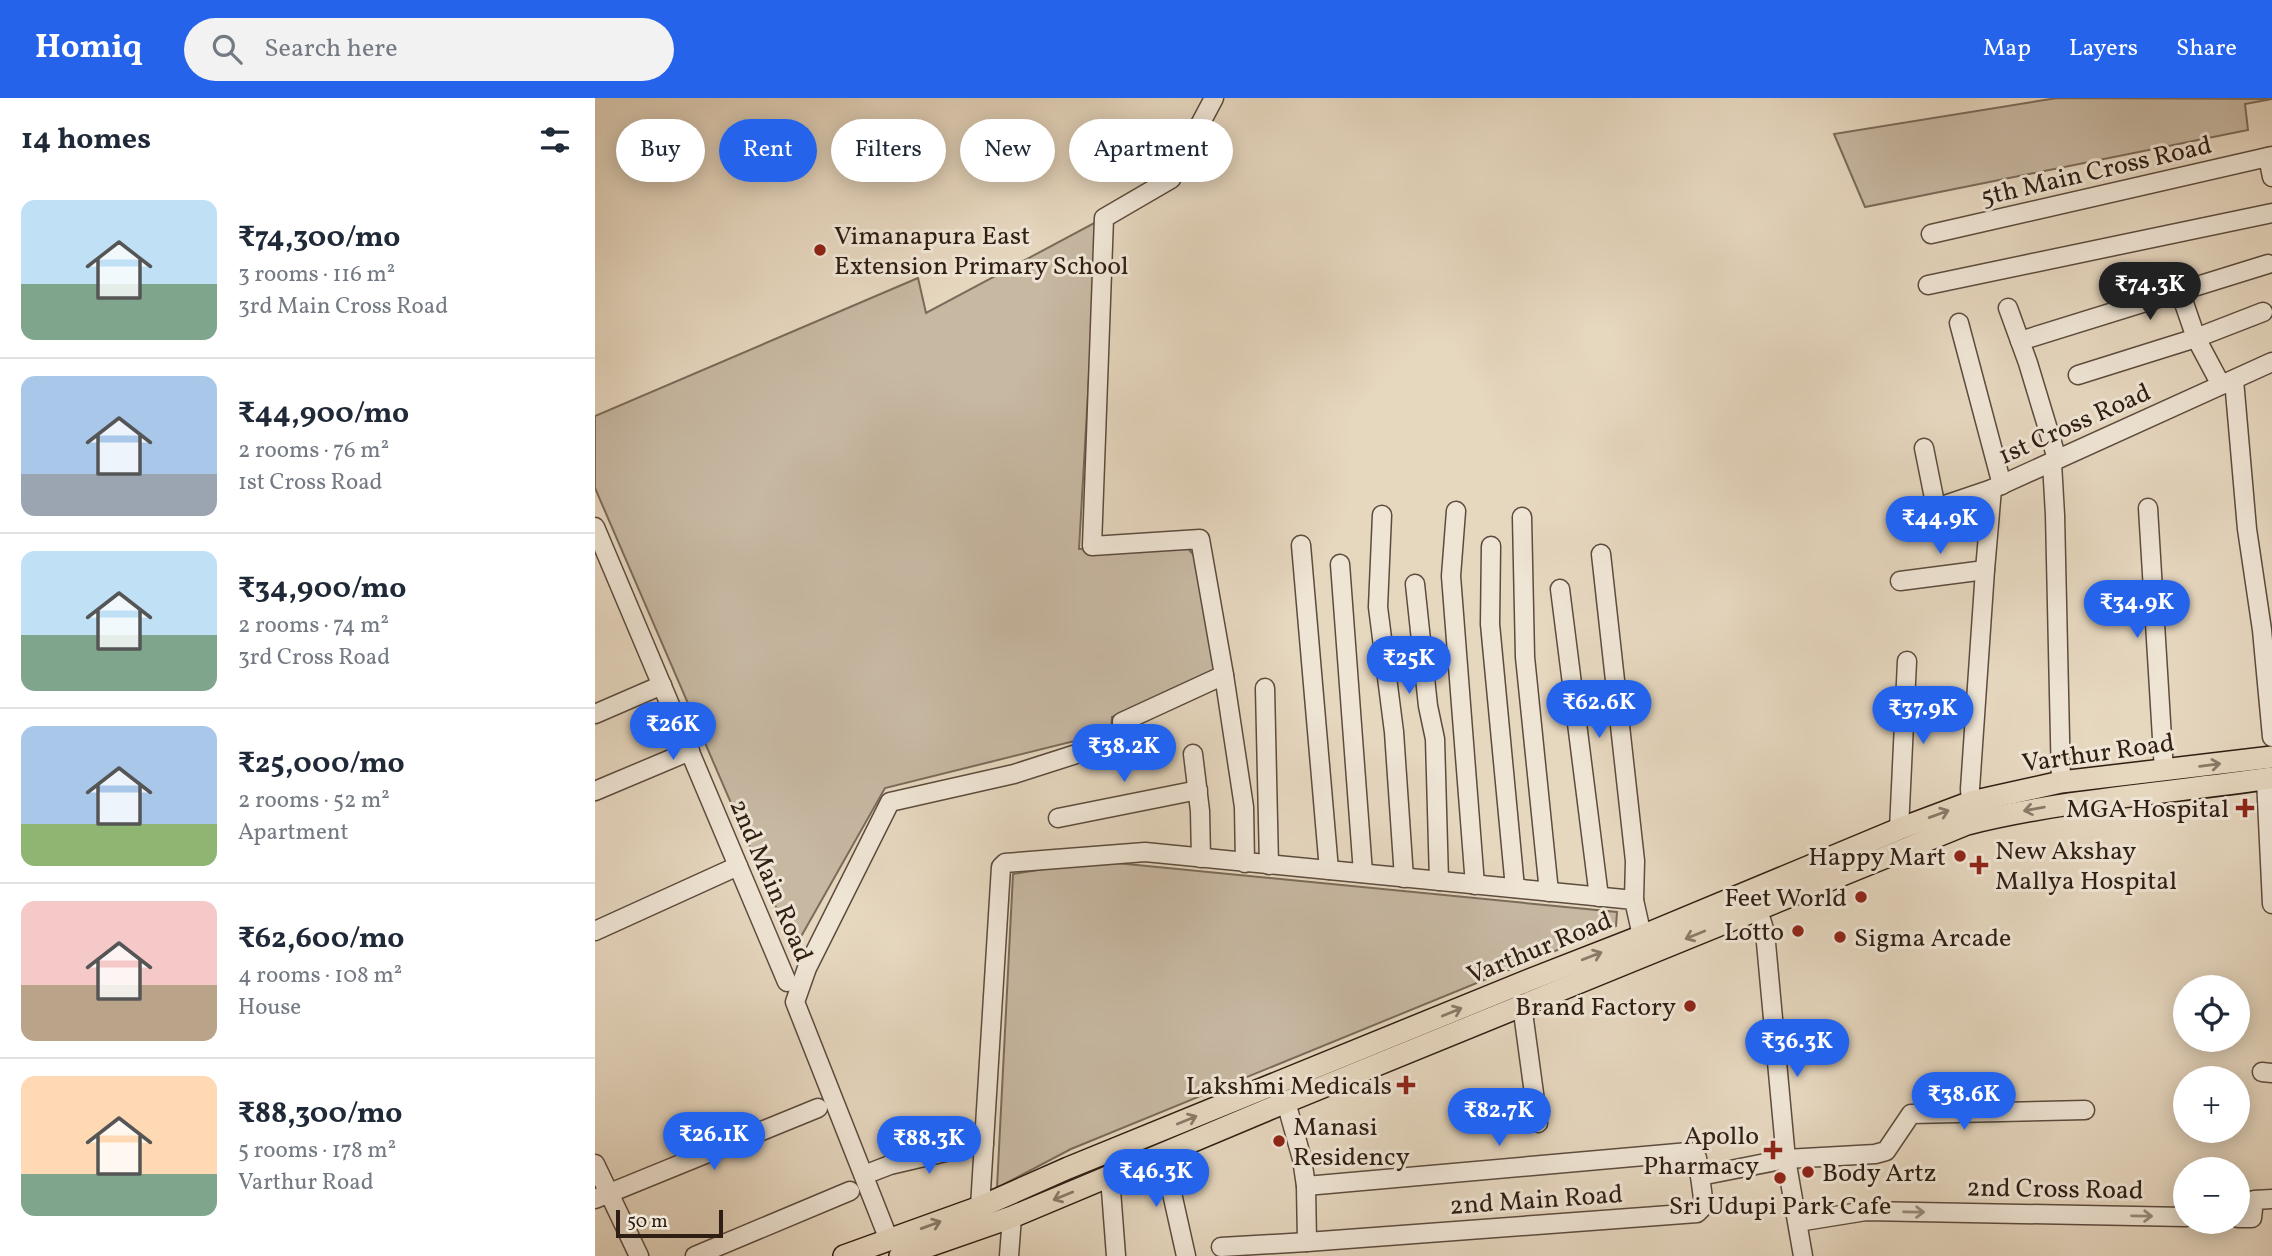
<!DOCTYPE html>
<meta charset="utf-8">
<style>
body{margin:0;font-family:Vollkorn,serif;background:#f2f2f3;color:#1f2937;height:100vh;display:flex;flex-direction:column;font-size:26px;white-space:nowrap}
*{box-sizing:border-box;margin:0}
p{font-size:23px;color:#747a83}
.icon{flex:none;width:38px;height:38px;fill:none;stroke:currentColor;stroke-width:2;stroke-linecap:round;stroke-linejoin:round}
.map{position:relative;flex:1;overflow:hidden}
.side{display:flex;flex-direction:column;background:#fff;width:595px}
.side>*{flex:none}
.banner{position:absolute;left:21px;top:21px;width:665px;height:63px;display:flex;gap:14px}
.fabs{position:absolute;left:1578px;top:877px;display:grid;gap:14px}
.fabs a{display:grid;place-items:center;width:77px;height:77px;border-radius:50%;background:#fff;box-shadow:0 4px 18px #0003;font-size:35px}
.scale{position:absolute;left:21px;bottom:18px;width:107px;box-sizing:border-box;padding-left:7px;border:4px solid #2f1e13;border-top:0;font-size:19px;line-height:24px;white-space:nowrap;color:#2f1e13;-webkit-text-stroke:5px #efe5d5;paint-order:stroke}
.price{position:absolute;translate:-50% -60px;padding:0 16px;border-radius:24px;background:#2563eb;color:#fff;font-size:23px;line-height:46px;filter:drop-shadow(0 2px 4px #0008)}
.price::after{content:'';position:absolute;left:50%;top:42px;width:21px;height:16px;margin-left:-10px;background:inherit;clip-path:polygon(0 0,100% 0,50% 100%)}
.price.on{background:#222;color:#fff}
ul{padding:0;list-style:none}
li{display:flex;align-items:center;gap:21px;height:175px;padding:0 21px}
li+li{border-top:2px solid #e0e1e3}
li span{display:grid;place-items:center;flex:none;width:196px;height:140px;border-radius:14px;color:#555}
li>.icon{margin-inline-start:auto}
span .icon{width:84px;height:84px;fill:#fffc;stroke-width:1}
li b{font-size:30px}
h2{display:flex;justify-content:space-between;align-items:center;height:84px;padding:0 21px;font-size:30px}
.pill{padding:0 24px;border-radius:32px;background:#fff;box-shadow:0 4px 18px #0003;font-size:24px;line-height:63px}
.pill.on{background:#2563eb;color:#fff}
header{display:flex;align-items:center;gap:42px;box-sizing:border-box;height:98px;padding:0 35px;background:#2563eb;color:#fff}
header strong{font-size:33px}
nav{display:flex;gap:38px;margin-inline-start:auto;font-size:24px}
.search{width:490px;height:63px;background:#f2f2f3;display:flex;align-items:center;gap:18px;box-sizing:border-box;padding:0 24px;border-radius:38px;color:#747a83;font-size:26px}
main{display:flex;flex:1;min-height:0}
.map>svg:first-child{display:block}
.green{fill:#c7b8a2;stroke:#7b6b5a;stroke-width:2}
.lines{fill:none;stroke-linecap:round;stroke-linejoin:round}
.minor-casing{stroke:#5d4c3e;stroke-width:21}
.major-casing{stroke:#2f1e13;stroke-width:24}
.minor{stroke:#efe5d5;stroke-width:18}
.major{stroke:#e6d7bf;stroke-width:21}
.oneway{stroke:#8a7a69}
.oneway2{stroke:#998b7e}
.poi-dot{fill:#8f2418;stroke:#efe5d5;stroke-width:2.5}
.labels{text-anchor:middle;stroke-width:6;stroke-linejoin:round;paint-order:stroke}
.street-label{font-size:26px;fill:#2f1e13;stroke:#efe5d5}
.poi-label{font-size:26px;fill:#2f1e13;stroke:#efe5d5;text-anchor:end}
</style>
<header>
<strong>Homiq</strong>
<div class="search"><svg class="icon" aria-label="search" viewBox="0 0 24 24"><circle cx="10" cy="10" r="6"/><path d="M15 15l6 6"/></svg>Search here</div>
<nav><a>Map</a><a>Layers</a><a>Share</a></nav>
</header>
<main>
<section class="side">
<h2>14 homes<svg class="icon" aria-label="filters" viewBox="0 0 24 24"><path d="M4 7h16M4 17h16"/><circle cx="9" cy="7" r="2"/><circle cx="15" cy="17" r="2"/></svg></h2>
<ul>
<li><span style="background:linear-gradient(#bfe0f5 60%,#7fa58c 0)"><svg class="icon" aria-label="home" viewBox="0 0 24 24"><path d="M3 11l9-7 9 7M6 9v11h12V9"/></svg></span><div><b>₹74,300/mo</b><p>3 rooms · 116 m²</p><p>3rd Main Cross Road</p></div></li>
<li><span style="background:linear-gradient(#a9c7e8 70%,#9aa5b1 0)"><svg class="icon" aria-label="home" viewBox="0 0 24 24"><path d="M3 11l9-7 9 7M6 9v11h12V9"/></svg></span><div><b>₹44,900/mo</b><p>2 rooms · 76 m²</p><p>1st Cross Road</p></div></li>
<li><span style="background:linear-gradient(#bfe0f5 60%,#7fa58c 0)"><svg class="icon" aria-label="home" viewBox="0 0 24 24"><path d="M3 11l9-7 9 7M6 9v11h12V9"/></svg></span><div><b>₹34,900/mo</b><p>2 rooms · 74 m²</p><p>3rd Cross Road</p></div></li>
<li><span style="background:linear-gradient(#a9c7e8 70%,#8fb573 0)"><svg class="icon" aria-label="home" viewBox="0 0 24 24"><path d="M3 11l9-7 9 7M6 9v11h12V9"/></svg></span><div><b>₹25,000/mo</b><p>2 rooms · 52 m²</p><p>Apartment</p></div></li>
<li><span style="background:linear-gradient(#f6c9c9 60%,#b9a48a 0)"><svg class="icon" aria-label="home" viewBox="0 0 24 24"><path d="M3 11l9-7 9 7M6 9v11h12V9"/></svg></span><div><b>₹62,600/mo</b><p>4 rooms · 108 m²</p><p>House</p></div></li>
<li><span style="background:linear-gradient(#ffd9b3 70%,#7fa58c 0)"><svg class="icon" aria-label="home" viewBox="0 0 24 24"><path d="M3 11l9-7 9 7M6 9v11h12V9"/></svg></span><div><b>₹88,300/mo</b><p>5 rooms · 178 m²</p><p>Varthur Road</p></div></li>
</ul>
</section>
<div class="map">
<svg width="1677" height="1158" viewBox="0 0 1677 1158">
<rect width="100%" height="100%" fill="#e6d7bf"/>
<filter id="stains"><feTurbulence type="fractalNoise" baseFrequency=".00286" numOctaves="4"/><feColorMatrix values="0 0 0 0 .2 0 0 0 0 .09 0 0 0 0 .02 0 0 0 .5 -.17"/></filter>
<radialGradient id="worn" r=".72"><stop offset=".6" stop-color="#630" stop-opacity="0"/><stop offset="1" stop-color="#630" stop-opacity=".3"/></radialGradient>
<!-- green -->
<g class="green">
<polygon points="1462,0 1677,1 1650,6 1653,32 1270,109 1239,36"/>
<polygon points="503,123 484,451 590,447 603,462 623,576 517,619 516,634 290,690 199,851 0,390 0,318 323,180 331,215"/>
<polygon points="501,763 1022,814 1021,828 476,1051 402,1090 418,776"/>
</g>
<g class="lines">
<!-- minor casing -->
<g class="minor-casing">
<g id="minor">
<polyline points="1673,59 1677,79"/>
<polyline points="1336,136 1677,58"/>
<polyline points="1579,176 1601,240 1626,287"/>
<polyline points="1333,187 1677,115"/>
<polyline points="1413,210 1433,265 1462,361"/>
<polyline points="1364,225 1407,387"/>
<polyline points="1425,243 1673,166"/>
<polyline points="1483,277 1601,240 1668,214"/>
<polyline points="1639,282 1652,431 1667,532 1677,639"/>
<polyline points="1329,350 1341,410 1397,391"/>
<polyline points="1457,365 1460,417 1466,684"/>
<polyline points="1553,410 1569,673"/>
<polyline points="861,413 856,478 880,787"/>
<polyline points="787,417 783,509 799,634 809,780"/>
<polyline points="927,419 930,559 954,794"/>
<polyline points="0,429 192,884"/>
<polyline points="706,447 734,772"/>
<polyline points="896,448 895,526 920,790"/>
<polyline points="1006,456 1040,763 1039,802"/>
<polyline points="745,466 768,775"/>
<polyline points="1305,483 1390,472"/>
<polyline points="820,486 833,608 840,641 844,783"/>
<polyline points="965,491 1004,799"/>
<polyline points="629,577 649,709 650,765"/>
<polyline points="670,590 674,767"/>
<polyline points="0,616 67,587"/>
<polyline points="598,656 605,713 606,760"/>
<polyline points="1671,681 1677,806"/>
<polyline points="0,693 95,653"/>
<polyline points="1376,704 1375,691 1390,472 1397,391 1677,264"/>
<polyline points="463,720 603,692"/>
<polyline points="1304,731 1312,563"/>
<polyline points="1163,812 1170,834 1191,1061 1208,1158"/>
<polyline points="0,833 143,768"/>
<polyline points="927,907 943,1025"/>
<polyline points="1667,974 1677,975"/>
<polyline points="691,1004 707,1061 711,1088 1094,1054 1099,1055 1102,1060 1105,1078"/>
<polyline points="568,1055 591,1158"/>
<polyline points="0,1066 44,1158"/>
<polyline points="269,1077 295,1067 389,1045"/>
<polyline points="515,1079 521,1158"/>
<polyline points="711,1088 712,1144 1102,1115 1109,1108 1105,1078 1191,1061 1280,1056 1291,1053 1316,1016 1490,1012"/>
<polyline points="0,1101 223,1010"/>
<polyline points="385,1109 406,769 410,765 550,754 1039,802 1047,838"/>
<polyline points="1643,1120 1657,1120 1659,1102 1677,1101"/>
<polyline points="1203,1124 1271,1113 1591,1119"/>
<polyline points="294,1142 200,904 212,870 295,704 419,676 528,641 527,624 629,577 605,441 497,448 509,120 576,81 619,0"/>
<polyline points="626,1149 712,1144"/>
<polyline points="100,1158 255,1093"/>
<polyline points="414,1158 417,1119"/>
</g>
</g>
<!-- major casing -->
<g class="major-casing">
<g id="major">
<polyline points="249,1158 385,1109 473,1070 934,882 1047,838 1304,731 1376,704 1466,684 1677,659"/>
<path d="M 305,1158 L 417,1119 L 691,1004 L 1372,726 C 1472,701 1575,695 1677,680"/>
</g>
</g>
<!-- minor -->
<use href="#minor" class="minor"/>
<!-- major -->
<use href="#major" class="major"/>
</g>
<!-- one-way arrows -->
<defs><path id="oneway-shaft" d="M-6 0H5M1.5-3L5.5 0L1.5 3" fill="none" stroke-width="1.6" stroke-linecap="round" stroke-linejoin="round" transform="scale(1.75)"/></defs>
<g class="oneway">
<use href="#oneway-shaft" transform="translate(1615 667) rotate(-7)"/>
<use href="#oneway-shaft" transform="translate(1439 711) rotate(170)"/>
<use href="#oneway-shaft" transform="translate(1344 716) rotate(-20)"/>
<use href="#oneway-shaft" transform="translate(1100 837) rotate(158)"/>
<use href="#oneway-shaft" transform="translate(997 858) rotate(-21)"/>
<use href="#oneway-shaft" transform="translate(857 914) rotate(-22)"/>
<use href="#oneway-shaft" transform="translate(592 1022) rotate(-22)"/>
<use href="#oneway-shaft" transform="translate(468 1098) rotate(158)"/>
<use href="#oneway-shaft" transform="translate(336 1127) rotate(-20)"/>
</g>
<g class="oneway2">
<use href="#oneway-shaft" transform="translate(1319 1114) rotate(1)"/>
<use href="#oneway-shaft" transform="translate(1547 1118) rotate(1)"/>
</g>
<!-- markers -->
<g class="poi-dot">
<circle cx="225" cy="152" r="7"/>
<path d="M1646.5 699.5h7v7h7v7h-7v7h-7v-7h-7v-7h7z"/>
<circle cx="1365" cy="758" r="7"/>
<path d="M1380.5 756.5h7v7h7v7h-7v7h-7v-7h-7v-7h7z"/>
<circle cx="1266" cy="799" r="7"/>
<circle cx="1203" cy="833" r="7"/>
<circle cx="1245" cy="839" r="7"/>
<circle cx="1095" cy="908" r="7"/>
<path d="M807.5 976.5h7v7h7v7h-7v7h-7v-7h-7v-7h7z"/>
<circle cx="684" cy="1043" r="7"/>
<path d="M1174.5 1041.5h7v7h7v7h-7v7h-7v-7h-7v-7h7z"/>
<circle cx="1213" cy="1074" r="7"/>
<circle cx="1185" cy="1080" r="7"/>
</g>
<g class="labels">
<!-- street labels -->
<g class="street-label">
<text transform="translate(1501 72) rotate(-13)" y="9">5th Main Cross Road</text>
<text transform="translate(1479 325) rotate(-24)" y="9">1st Cross Road</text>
<text transform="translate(1503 654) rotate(-8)" y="9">Varthur Road</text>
<text transform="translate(177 782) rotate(67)" y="9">2nd Main Road</text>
<text transform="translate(944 849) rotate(-22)" y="9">Varthur Road</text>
<text transform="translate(1460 1090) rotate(1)" y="9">2nd Cross Road</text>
<text transform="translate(941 1101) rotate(-4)" y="9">2nd Main Road</text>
</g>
<!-- poi labels -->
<g class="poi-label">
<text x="239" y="146" text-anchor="start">Vimanapura East<tspan x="239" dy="30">Extension Primary School</tspan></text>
<text x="1634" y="719">MGA Hospital</text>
<text x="1400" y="761" text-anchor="start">New Akshay<tspan x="1400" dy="30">Mallya Hospital</tspan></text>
<text x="1351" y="767">Happy Mart</text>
<text x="1252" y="808">Feet World</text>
<text x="1189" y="842">Lotto</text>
<text x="1259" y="848" text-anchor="start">Sigma Arcade</text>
<text x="1081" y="917">Brand Factory</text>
<text x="797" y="996">Lakshmi Medicals</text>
<text x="698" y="1037" text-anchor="start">Manasi<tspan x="698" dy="30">Residency</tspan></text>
<text x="1164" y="1046">Apollo<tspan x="1164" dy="30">Pharmacy</tspan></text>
<text x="1227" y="1083" text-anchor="start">Body Artz</text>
<text x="1185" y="1116" text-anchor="middle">Sri Udupi Park Cafe</text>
</g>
</g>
<rect width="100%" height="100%" filter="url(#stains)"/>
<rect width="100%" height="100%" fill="url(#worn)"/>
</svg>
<div class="fabs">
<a><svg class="icon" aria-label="locate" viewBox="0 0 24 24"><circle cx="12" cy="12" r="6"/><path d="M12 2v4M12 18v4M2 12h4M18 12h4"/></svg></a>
<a>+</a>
<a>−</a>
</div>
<div class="scale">50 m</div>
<b class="price on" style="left:1555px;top:224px">₹74.3K</b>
<b class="price" style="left:1345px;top:458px">₹44.9K</b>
<b class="price" style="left:1542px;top:542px">₹34.9K</b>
<b class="price" style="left:814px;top:598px">₹25K</b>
<b class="price" style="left:1004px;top:642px">₹62.6K</b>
<b class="price" style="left:1328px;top:648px">₹37.9K</b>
<b class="price" style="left:78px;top:664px">₹26K</b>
<b class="price" style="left:529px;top:686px">₹38.2K</b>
<b class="price" style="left:1202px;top:981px">₹36.3K</b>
<b class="price" style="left:1369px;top:1034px">₹38.6K</b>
<b class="price" style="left:904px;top:1050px">₹82.7K</b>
<b class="price" style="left:119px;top:1074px">₹26.1K</b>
<b class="price" style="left:334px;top:1078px">₹88.3K</b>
<b class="price" style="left:561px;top:1111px">₹46.3K</b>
<div class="banner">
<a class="pill">Buy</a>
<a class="pill on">Rent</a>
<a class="pill">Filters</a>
<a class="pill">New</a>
<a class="pill">Apartment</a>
</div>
</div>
</main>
